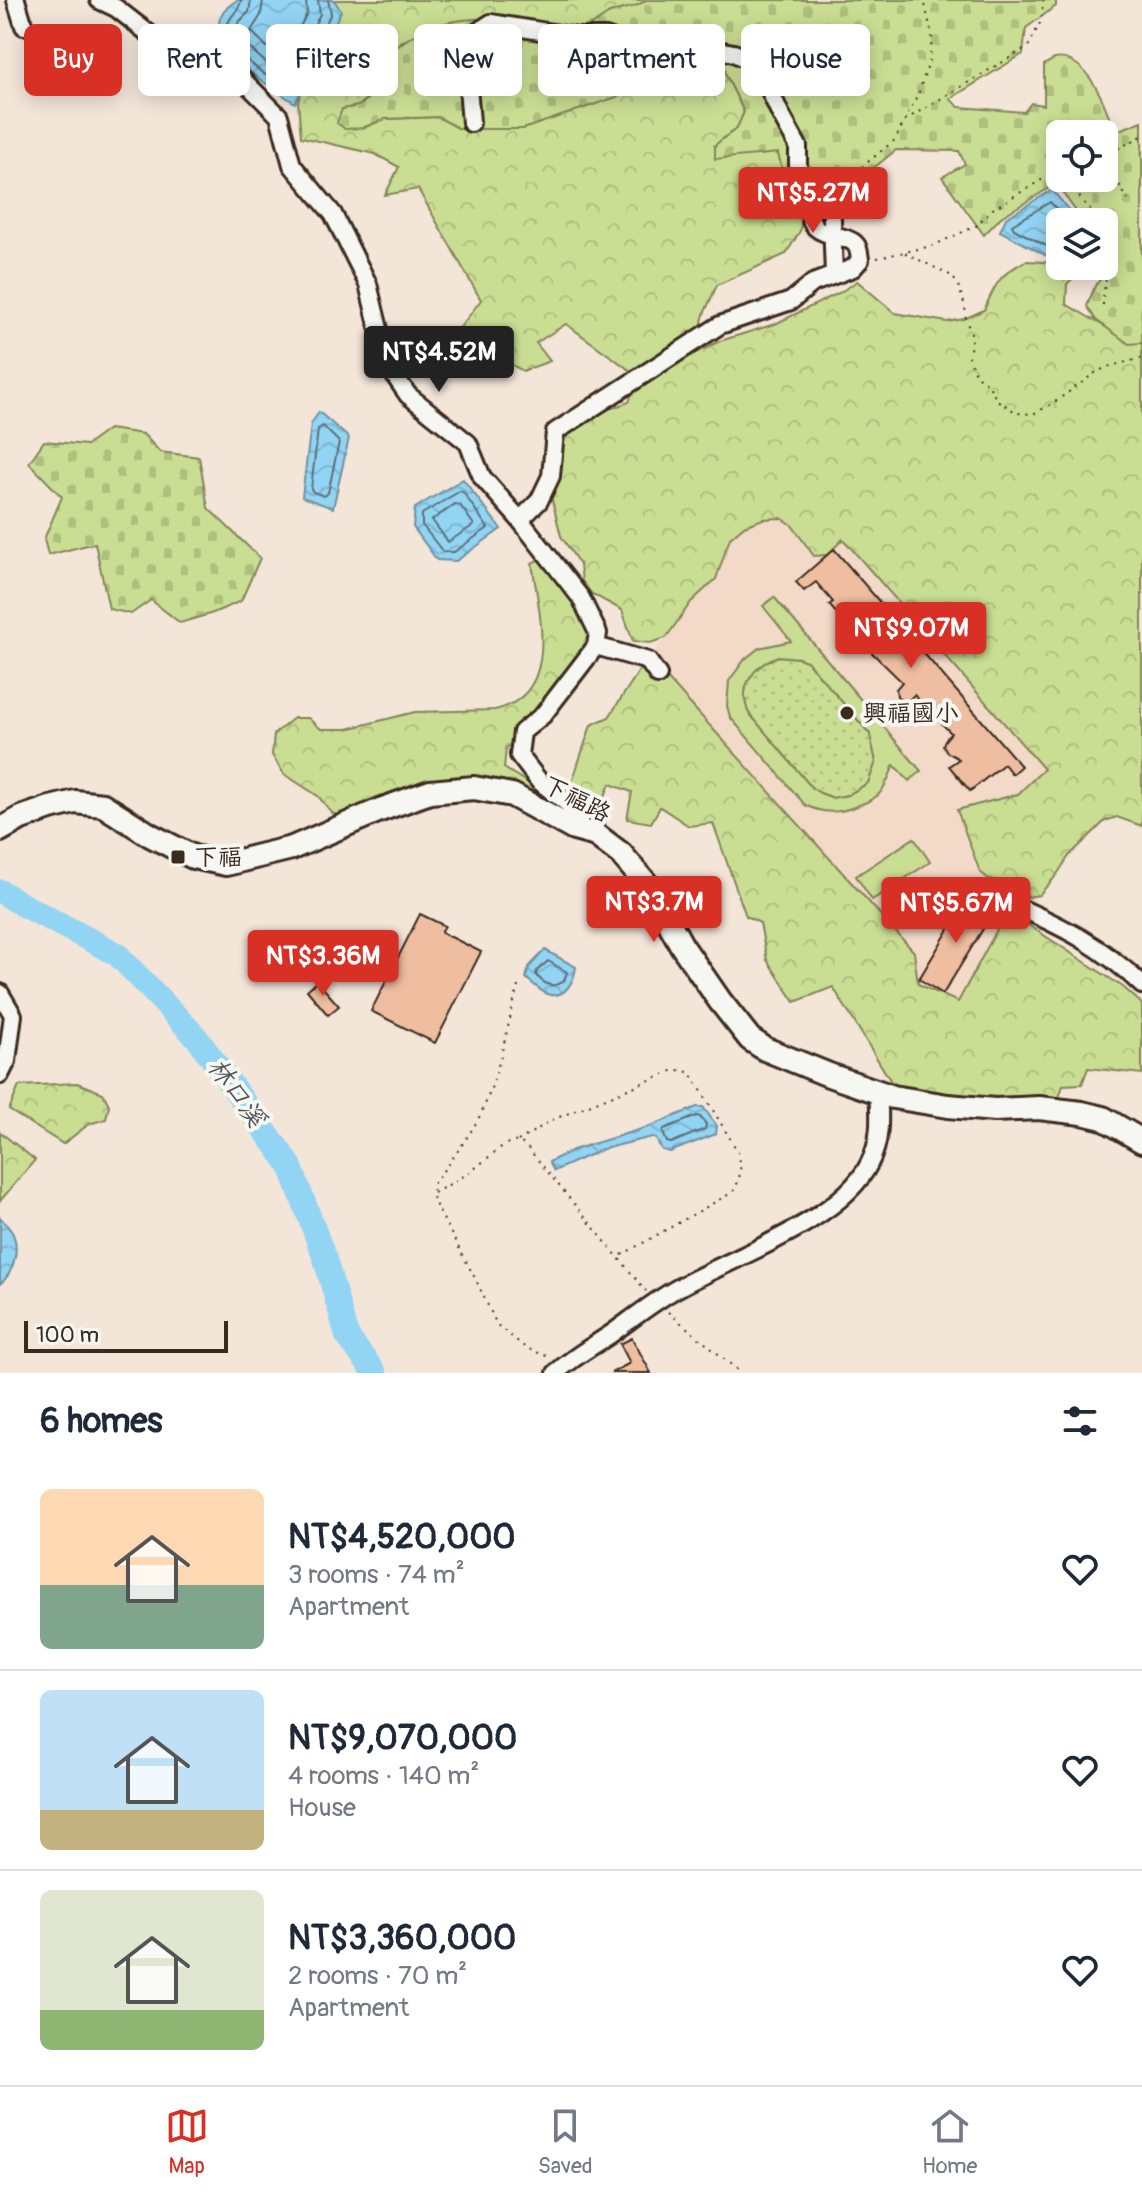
<!DOCTYPE html>
<meta charset="utf-8">
<style>
body{margin:0;font-family:Pangolin,"LXGW WenKai TC",sans-serif;background:#f2f2f3;color:#1f2937;height:100vh;display:flex;flex-direction:column;font-size:30px;white-space:nowrap}
*{box-sizing:border-box;margin:0}
p{font-size:26px;color:#747a83}
.icon{flex:none;width:44px;height:44px;fill:none;stroke:currentColor;stroke-width:2;stroke-linecap:round;stroke-linejoin:round}
.map{position:relative;height:1373px;overflow:hidden}
.panel{display:flex;flex-direction:column;background:#fff;flex:1}
.panel>*{flex:none}
.hud{position:absolute;left:24px;top:24px;width:1094px;height:72px;display:flex;gap:16px}
.tools{position:absolute;left:1046px;top:120px;display:grid;gap:16px}
.tools a{display:grid;place-items:center;width:72px;height:72px;border-radius:12px;background:#fff;box-shadow:0 4px 20px #0003;font-size:40px}
.scale{position:absolute;left:24px;bottom:20px;width:204px;box-sizing:border-box;padding-left:8px;border:4px solid #3b2a1e;border-top:0;font-size:22px;line-height:28px;white-space:nowrap;color:#3b2a1e;-webkit-text-stroke:6px #f6f6f2;paint-order:stroke}
.price{position:absolute;translate:-50% -68px;padding:0 18px;border-radius:8px;background:#d93025;color:#fff;font-size:26px;line-height:52px;filter:drop-shadow(0 2px 4px #0008)}
.price::after{content:'';position:absolute;left:50%;top:48px;width:24px;height:18px;margin-left:-12px;background:inherit;clip-path:polygon(0 0,100% 0,50% 100%)}
.price.current{background:#222;color:#fff}
ul{padding:0;list-style:none}
li{display:flex;align-items:center;gap:24px;height:200px;padding:0 40px}
li+li{border-top:2px solid #e0e1e3}
li span{display:grid;place-items:center;flex:none;width:224px;height:160px;border-radius:12px;color:#555}
li>.icon{margin-inline-start:auto}
span .icon{width:96px;height:96px;fill:#fffc;stroke-width:1}
li b{font-size:34px}
h2{display:flex;justify-content:space-between;align-items:center;height:96px;padding:0 40px;font-size:34px}
.chip{padding:0 28px;border-radius:12px;background:#fff;box-shadow:0 4px 20px #0003;font-size:28px;line-height:72px}
.chip.current{background:#d93025;color:#fff}
.tabs{display:flex;justify-content:space-around;align-items:center;height:112px;border-top:2px solid #e0e1e3;background:#fff;font-size:22px;color:#747a83}
.tabs a{display:grid;justify-items:center;gap:4px}
.tabs .current{color:#d93025}
.map>svg:first-child{display:block}
.built{fill:#f2d9c8}
.grass{fill:url(#grass-dots);stroke:#828458;stroke-width:2}
.forest{fill:url(#forest-crowns);stroke:#828458;stroke-width:2}
.cemetery{fill:url(#cemetery-stones);stroke:#828458;stroke-width:2;fill-rule:evenodd}
.park{fill:#cade93;stroke:#828458;stroke-width:2;fill-rule:evenodd}
.water{fill:url(#water-waves);stroke:#6f909e;stroke-width:2}
.lines{fill:none;stroke-linecap:round;stroke-linejoin:round}
.shore{stroke:#5e6e74;stroke-width:2}
.stream{stroke:#6f909e;stroke-width:4}
.river{stroke:#92d4f4;stroke-width:24}
.building{fill:#efbea0;stroke:#3b2a1e;stroke-width:2}
.minor-casing{stroke:#3b2a1e;stroke-width:22}
.major-casing{stroke:#3b2a1e;stroke-width:28}
.path{stroke:#3b2a1e;stroke-width:2;stroke-dasharray:2 6;stroke-linecap:butt}
.minor{stroke:#f6f6f2;stroke-width:16}
.major{stroke:#f6f6f2;stroke-width:22}
.poi-dot{fill:#3b2a1e;stroke:#f6f6f2;stroke-width:3}
.labels{text-anchor:middle;stroke-width:8;stroke-linejoin:round;paint-order:stroke}
.poi-label{font-size:24px;fill:#3b2a1e;stroke:#f6f6f2;text-anchor:start}
.street-label{font-size:24px;fill:#3b2a1e;stroke:#f6f6f2}
.water-label{font-size:26px;font-style:italic;fill:#515454;stroke:#f6f6f2}
</style>
<div class="map">
<svg width="1142" height="1373" viewBox="0 0 1142 1373">
<defs>
<pattern id="grass-dots" width="8" height="8" patternUnits="userSpaceOnUse" patternTransform="scale(2)"><rect width="8" height="8" fill="#cade93"/><path d="M2 2h.1M6 6h.1" fill="none" stroke="#aebf7e" stroke-width="1.8" stroke-linecap="round"/></pattern>
<pattern id="forest-crowns" width="20" height="18" patternUnits="userSpaceOnUse" patternTransform="scale(2)"><rect width="20" height="18" fill="#cade93"/><path d="M2 6a3 3 0 1 1 6 0M12 15a3 3 0 1 1 6 0" fill="none" stroke="#aebf7e"/></pattern>
<pattern id="cemetery-stones" width="16" height="16" patternUnits="userSpaceOnUse" patternTransform="scale(2)"><rect width="16" height="16" fill="#cade93"/><path d="M2 7V4a2 2 0 0 1 4 0v3zM10 15v-3a2 2 0 0 1 4 0v3z" fill="#aebf7e"/></pattern>
<pattern id="water-waves" width="16" height="10" patternUnits="userSpaceOnUse" patternTransform="scale(2)"><rect width="16" height="10" fill="#92d4f4"/><path d="M0 5q4-4 8 0t8 0" fill="none" stroke="#7fb6d1"/></pattern>
</defs>
<rect width="100%" height="100%" fill="#f4e5d9"/>
<filter id="ink" filterUnits="userSpaceOnUse"><feTurbulence type="fractalNoise" baseFrequency=".0125" numOctaves="2"/><feDisplacementMap in="SourceGraphic" scale="16" xChannelSelector="R" yChannelSelector="G"/><feConvolveMatrix kernelMatrix="1 2 1 2 8 2 1 2 1" color-interpolation-filters="sRGB"/></filter>
<g filter="url(#ink)">
<!-- built -->
<polygon class="built" points="781,518 791,524 814,556 843,539 1044,769 1096,793 1011,904 958,1002 917,984 914,952 648,657 666,638 691,602 716,579 730,538 744,526 763,519"/>
<!-- grass -->
<path class="grass" d="M 778,656 L 799,658 L 807,661 L 870,734 L 876,762 L 868,783 L 848,795 L 833,798 L 820,793 L 812,788 L 748,712 C 738,686 753,666 778,656 Z"/>
<!-- forest -->
<g class="forest">
<polygon points="330,0 646,0 638,7 610,13 595,24 584,28 557,26 401,41 384,60 372,92 360,105 363,128 385,119 438,117 460,129 625,68 631,60 662,73 717,59 724,64 726,75 744,112 737,128 715,145 778,153 783,173 779,197 803,211 800,231 786,254 717,285 704,314 699,334 631,371 566,324 536,343 550,361 523,371 495,356 465,364 455,356 455,334 481,300 418,189 385,195 399,167 375,154 301,137 298,102"/>
<path d="M 1026,261 L 1060,263 L 1060,266 L 1065,266 L 1079,272 L 1067,284 L 1066,304 L 1123,337 L 1142,342 L 1142,826 L 1117,817 L 1105,821 L 1069,856 L 1056,876 L 1039,895 L 1028,897 L 1023,886 L 989,879 L 980,872 L 957,810 L 1018,794 L 1044,769 L 843,539 L 827,555 L 814,556 L 791,524 L 781,518 L 763,519 L 744,526 L 730,538 L 716,579 L 691,602 L 666,638 L 650,643 L 633,641 L 622,610 L 592,594 L 582,581 L 580,565 L 561,536 L 552,500 L 554,449 L 562,433 L 576,421 L 629,402 L 635,386 L 689,356 L 720,341 L 775,324 L 841,292 L 857,281 L 895,313 L 947,322 L 964,319 L 984,310 C 996,284 998,275 1026,261 Z"/>
<path d="M 547,555 L 599,628 L 544,719 L 506,748 L 504,768 L 552,798 L 550,808 L 502,787 L 347,819 L 332,813 L 318,796 L 284,774 L 272,755 L 274,734 L 294,718 L 308,718 L 321,729 L 347,729 L 415,712 L 495,710 C 562,694 539,613 532,563 Z"/>
<polygon points="648,657 914,952 918,984 958,1002 1007,911 1123,987 1140,1002 1142,1005 1142,1074 1088,1068 1082,1084 1063,1085 1054,1114 898,1093 833,987 795,1002 767,960 760,923 746,916 713,823 689,826 660,807 651,823 627,819 632,792 610,784 604,798 592,805 568,794 591,725 609,717"/>
<polygon points="77,1083 103,1093 109,1105 106,1119 89,1124 63,1144 9,1110 19,1086"/>
<polygon points="0,1132 35,1160 0,1201"/>
</g>
<!-- cemetery -->
<g class="cemetery">
<path d="M 646,0 L 1056,0 L 1056,6 L 1026,28 L 1023,54 L 950,99 L 959,107 L 1024,112 L 1031,103 L 1044,105 L 1044,65 C 1048,63 1051,60 1055,59 C 1085,52 1111,110 1112,133 L 1142,121 L 1142,343 L 1129,344 L 1096,320 L 1087,306 L 1095,286 L 1110,267 L 1104,253 L 1104,222 L 1084,222 L 1056,184 L 1001,217 L 984,235 L 942,177 L 965,164 L 959,151 L 896,150 L 840,195 L 829,186 L 817,192 L 805,184 L 803,172 L 783,173 L 778,153 L 715,159 L 715,145 L 737,128 L 744,112 L 726,75 L 724,64 L 717,59 L 662,73 L 631,60 L 625,68 L 628,93 L 523,129 L 460,129 L 438,117 L 385,119 L 362,128 L 345,129 L 337,123 L 342,109 C 347,108 356,107 360,105 C 377,95 376,71 387,57 C 436,0 518,22 584,28 C 593,25 600,19 608,14 C 621,7 634,10 646,0 ZM 1060,134 L 1104,134 L 1104,178 L 1060,178 Z"/>
<polygon points="109,429 143,434 160,452 199,457 208,508 260,558 241,601 213,613 180,623 151,600 131,614 109,609 95,543 48,555 44,539 62,497 29,463 44,441 87,445"/>
</g>
<!-- park -->
<g class="park">
<path d="M 774,597 L 921,771 L 909,781 L 894,765 C 890,774 886,787 879,794 C 874,799 867,802 862,804 C 842,813 825,815 805,805 L 730,717 L 727,706 L 729,681 L 745,659 L 759,648 L 791,641 L 763,606 ZM 778,656 L 799,658 L 807,661 L 870,734 L 876,762 L 868,783 L 848,795 L 833,798 L 820,793 L 812,788 L 748,712 C 738,686 753,666 778,656 Z"/>
<polygon points="914,838 930,862 872,900 856,876"/>
</g>
<!-- water -->
<g class="water">
<path d="M 237,0 L 334,0 L 341,11 L 295,103 C 272,88 201,47 223,12 C 225,8 233,3 237,0 Z"/>
<polygon points="1052,190 1079,222 1060,222 1060,263 1000,231 1006,218"/>
<polygon points="319,412 349,438 333,508 302,497 311,424"/>
<polygon points="463,479 501,529 456,561 437,560 413,527 415,508"/>
<path d="M 545,950 L 576,967 C 574,981 565,1000 547,994 C 540,991 532,983 526,978 L 529,967 Z"/>
<polygon points="697,1107 703,1107 717,1126 716,1134 670,1152 662,1150 656,1139 652,1137 603,1149 554,1171 549,1162 573,1150 648,1127"/>
<path d="M 0,1217 C 4,1222 10,1228 13,1234 C 20,1250 13,1274 0,1284 Z"/>
</g>
<g class="lines">
<!-- shore -->
<g class="shore">
<path d="M 241,0 C 240,12 228,15 227,28 C 226,50 272,81 290,90 L 294,88 L 331,13 L 328,0"/>
<path d="M 251,0 L 249,12 L 238,23 C 236,42 270,67 286,76 L 290,73 L 320,14 L 318,0"/>
<polyline points="263,0 261,15 251,31 276,56 282,58 285,56 307,13 306,0"/>
<polyline points="1060,253 1014,229 1012,225 1050,202 1069,222"/>
<polygon points="323,426 339,442 328,493 324,496 313,492 311,489 318,429"/>
<polygon points="460,491 463,492 488,528 454,552 443,552 422,525 422,514"/>
<polygon points="455,504 460,505 474,525 448,542 432,520"/>
<path d="M 548,961 L 567,972 L 564,981 C 552,989 545,985 536,975 L 537,971 Z"/>
<polygon points="697,1116 700,1117 706,1124 705,1129 671,1143 667,1142 663,1133 664,1129"/>
</g>
<!-- stream -->
<polyline class="stream" points="373,1373 373,1371"/>
<!-- river -->
<polyline class="river" points="0,891 21,904 117,954 197,1038 290,1165 325,1259 347,1336 375,1373"/>
</g>
<!-- building -->
<g class="building">
<polygon points="834,549 1021,766 1012,774 1004,764 970,791 949,766 959,759 947,752 943,745 945,740 951,733 914,695 905,704 897,696 896,689 902,682 863,644 854,648 847,645 845,640 849,627 829,605 833,602 816,582 804,591 796,582"/>
<polygon points="969,896 994,911 943,994 919,979"/>
<polygon points="420,914 445,926 441,932 481,952 435,1043 371,1011"/>
<polygon points="317,981 339,1006 328,1015 307,990"/>
<polygon points="632,1338 651,1373 611,1373 630,1363 620,1344"/>
</g>
<g class="lines">
<!-- minor casing -->
<g class="minor-casing">
<g id="minor">
<polyline points="16,0 24,26"/>
<polyline points="99,0 116,8 161,43 189,60 214,51 279,116 292,165 333,214 368,284 388,366 408,395 468,443 482,477 520,520 581,598 598,633 596,646 543,715 522,732 519,755 539,781 582,815 574,829"/>
<polyline points="471,123 466,62 479,31 491,23 578,37 606,37 651,54 690,45 734,53 758,65 781,115 798,146 798,175 811,203"/>
<path d="M 520,520 L 539,501 L 551,476 L 555,432 L 720,325 L 791,301 L 813,283 L 853,268 L 860,260 C 859,253 859,246 853,242 C 836,231 804,239 811,203 L 831,192 L 834,275"/>
<polyline points="596,646 648,661 658,675"/>
<path d="M 1011,904 C 1062,926 1102,946 1142,985"/>
<polyline points="0,993 13,1015 7,1061 0,1075"/>
<path d="M 556,1373 C 571,1358 593,1346 611,1334 C 632,1319 653,1302 676,1289 C 730,1258 841,1221 869,1164 C 881,1142 880,1118 878,1093"/>
</g>
</g>
<!-- major casing -->
<g class="major-casing">
<polyline id="major" points="0,830 21,818 50,808 75,802 103,805 150,835 193,857 226,864 292,848 380,810 430,792 474,788 512,795 574,829 596,835 621,854 650,888 682,946 720,1001 750,1039 765,1049 829,1075 893,1097 948,1106 995,1110 1039,1108 1082,1113 1103,1118 1142,1141"/>
</g>
<!-- path -->
<g class="path">
<polyline points="905,120 1028,47 1041,21 1044,0"/>
<polyline points="1104,156 1142,136"/>
<polyline points="1104,157 1128,200"/>
<polyline points="1064,178 1100,222"/>
<polyline points="843,182 895,140 919,92 930,59 932,35 924,0"/>
<polyline points="905,253 952,276 958,285 965,306 966,320 972,336 969,356 975,375 988,384 997,400 1017,413 1033,414 1052,404 1095,373 1107,367 1142,358"/>
<polyline points="877,258 932,246 976,226 991,210 1060,169"/>
<polyline points="1103,305 1103,297 1112,241 1104,226"/>
<path d="M 518,986 C 508,1025 499,1071 484,1107 C 472,1134 450,1162 432,1185 L 434,1202 L 475,1278 L 497,1325 L 526,1348 L 549,1357"/>
<path d="M 518,1141 L 552,1120 L 672,1071 L 684,1070 L 692,1075 L 738,1152 C 742,1168 741,1178 733,1192 L 618,1257"/>
<polyline points="434,1193 469,1173 505,1144 518,1141 527,1147 646,1291"/>
<polyline points="668,1312 741,1373"/>
</g>
<!-- minor -->
<use href="#minor" class="minor"/>
<!-- major -->
<use href="#major" class="major"/>
</g>
</g>
<!-- markers -->
<g class="poi-dot">
<circle cx="847" cy="713" r="8"/>
<rect x="170" y="849" width="16" height="16" rx="4"/>
</g>
<g class="labels">
<!-- poi labels -->
<g class="poi-label">
<text x="863" y="721">興福國小</text>
<text x="194" y="865">下福</text>
</g>
<!-- street labels -->
<g class="street-label">
<text transform="translate(577 799) rotate(27)" y="8">下福路</text>
</g>
<!-- water labels -->
<g class="water-label">
<text transform="translate(237 1092) rotate(54)" y="9">林口溪</text>
</g>
</g>
</svg>
<div class="tools">
<a><svg class="icon" aria-label="locate" viewBox="0 0 24 24"><circle cx="12" cy="12" r="6"/><path d="M12 2v4M12 18v4M2 12h4M18 12h4"/></svg></a>
<a><svg class="icon" aria-label="layers" viewBox="0 0 24 24"><path d="M12 4l9 5-9 5-9-5zM3 14l9 5 9-5"/></svg></a>
</div>
<div class="scale">100 m</div>
<b class="price" style="left:813px;top:235px">NT$5.27M</b>
<b class="price current" style="left:439px;top:394px">NT$4.52M</b>
<b class="price" style="left:911px;top:670px">NT$9.07M</b>
<b class="price" style="left:654px;top:944px">NT$3.7M</b>
<b class="price" style="left:956px;top:945px">NT$5.67M</b>
<b class="price" style="left:323px;top:998px">NT$3.36M</b>
<div class="hud">
<a class="chip current">Buy</a>
<a class="chip">Rent</a>
<a class="chip">Filters</a>
<a class="chip">New</a>
<a class="chip">Apartment</a>
<a class="chip">House</a>
</div>
</div>
<section class="panel">
<h2>6 homes<svg class="icon" aria-label="filters" viewBox="0 0 24 24"><path d="M4 7h16M4 17h16"/><circle cx="9" cy="7" r="2"/><circle cx="15" cy="17" r="2"/></svg></h2>
<ul>
<li><span style="background:linear-gradient(#ffd9b3 60%,#7fa58c 0)"><svg class="icon" aria-label="home" viewBox="0 0 24 24"><path d="M3 11l9-7 9 7M6 9v11h12V9"/></svg></span><div><b>NT$4,520,000</b><p>3 rooms · 74 m²</p><p>Apartment</p></div><svg class="icon" aria-label="heart" viewBox="0 0 24 24"><path d="M12 20l-8-8c-3-5 5-10 8-4 3-6 11-1 8 4z"/></svg></li>
<li><span style="background:linear-gradient(#bfe0f5 75%,#c2b280 0)"><svg class="icon" aria-label="home" viewBox="0 0 24 24"><path d="M3 11l9-7 9 7M6 9v11h12V9"/></svg></span><div><b>NT$9,070,000</b><p>4 rooms · 140 m²</p><p>House</p></div><svg class="icon" aria-label="heart" viewBox="0 0 24 24"><path d="M12 20l-8-8c-3-5 5-10 8-4 3-6 11-1 8 4z"/></svg></li>
<li><span style="background:linear-gradient(#dfe7d0 75%,#8fb573 0)"><svg class="icon" aria-label="home" viewBox="0 0 24 24"><path d="M3 11l9-7 9 7M6 9v11h12V9"/></svg></span><div><b>NT$3,360,000</b><p>2 rooms · 70 m²</p><p>Apartment</p></div><svg class="icon" aria-label="heart" viewBox="0 0 24 24"><path d="M12 20l-8-8c-3-5 5-10 8-4 3-6 11-1 8 4z"/></svg></li>
</ul>
</section>
<nav class="tabs">
<a class="current"><svg class="icon" aria-label="map" viewBox="0 0 24 24"><path d="M3 6l6-2 6 2 6-2v14l-6 2-6-2-6 2zM9 4v14M15 6v14"/></svg>Map</a>
<a><svg class="icon" aria-label="saved" viewBox="0 0 24 24"><path d="M7 4h10v16l-5-4-5 4z"/></svg>Saved</a>
<a><svg class="icon" aria-label="home" viewBox="0 0 24 24"><path d="M3 11l9-7 9 7M6 9v11h12V9"/></svg>Home</a>
</nav>
